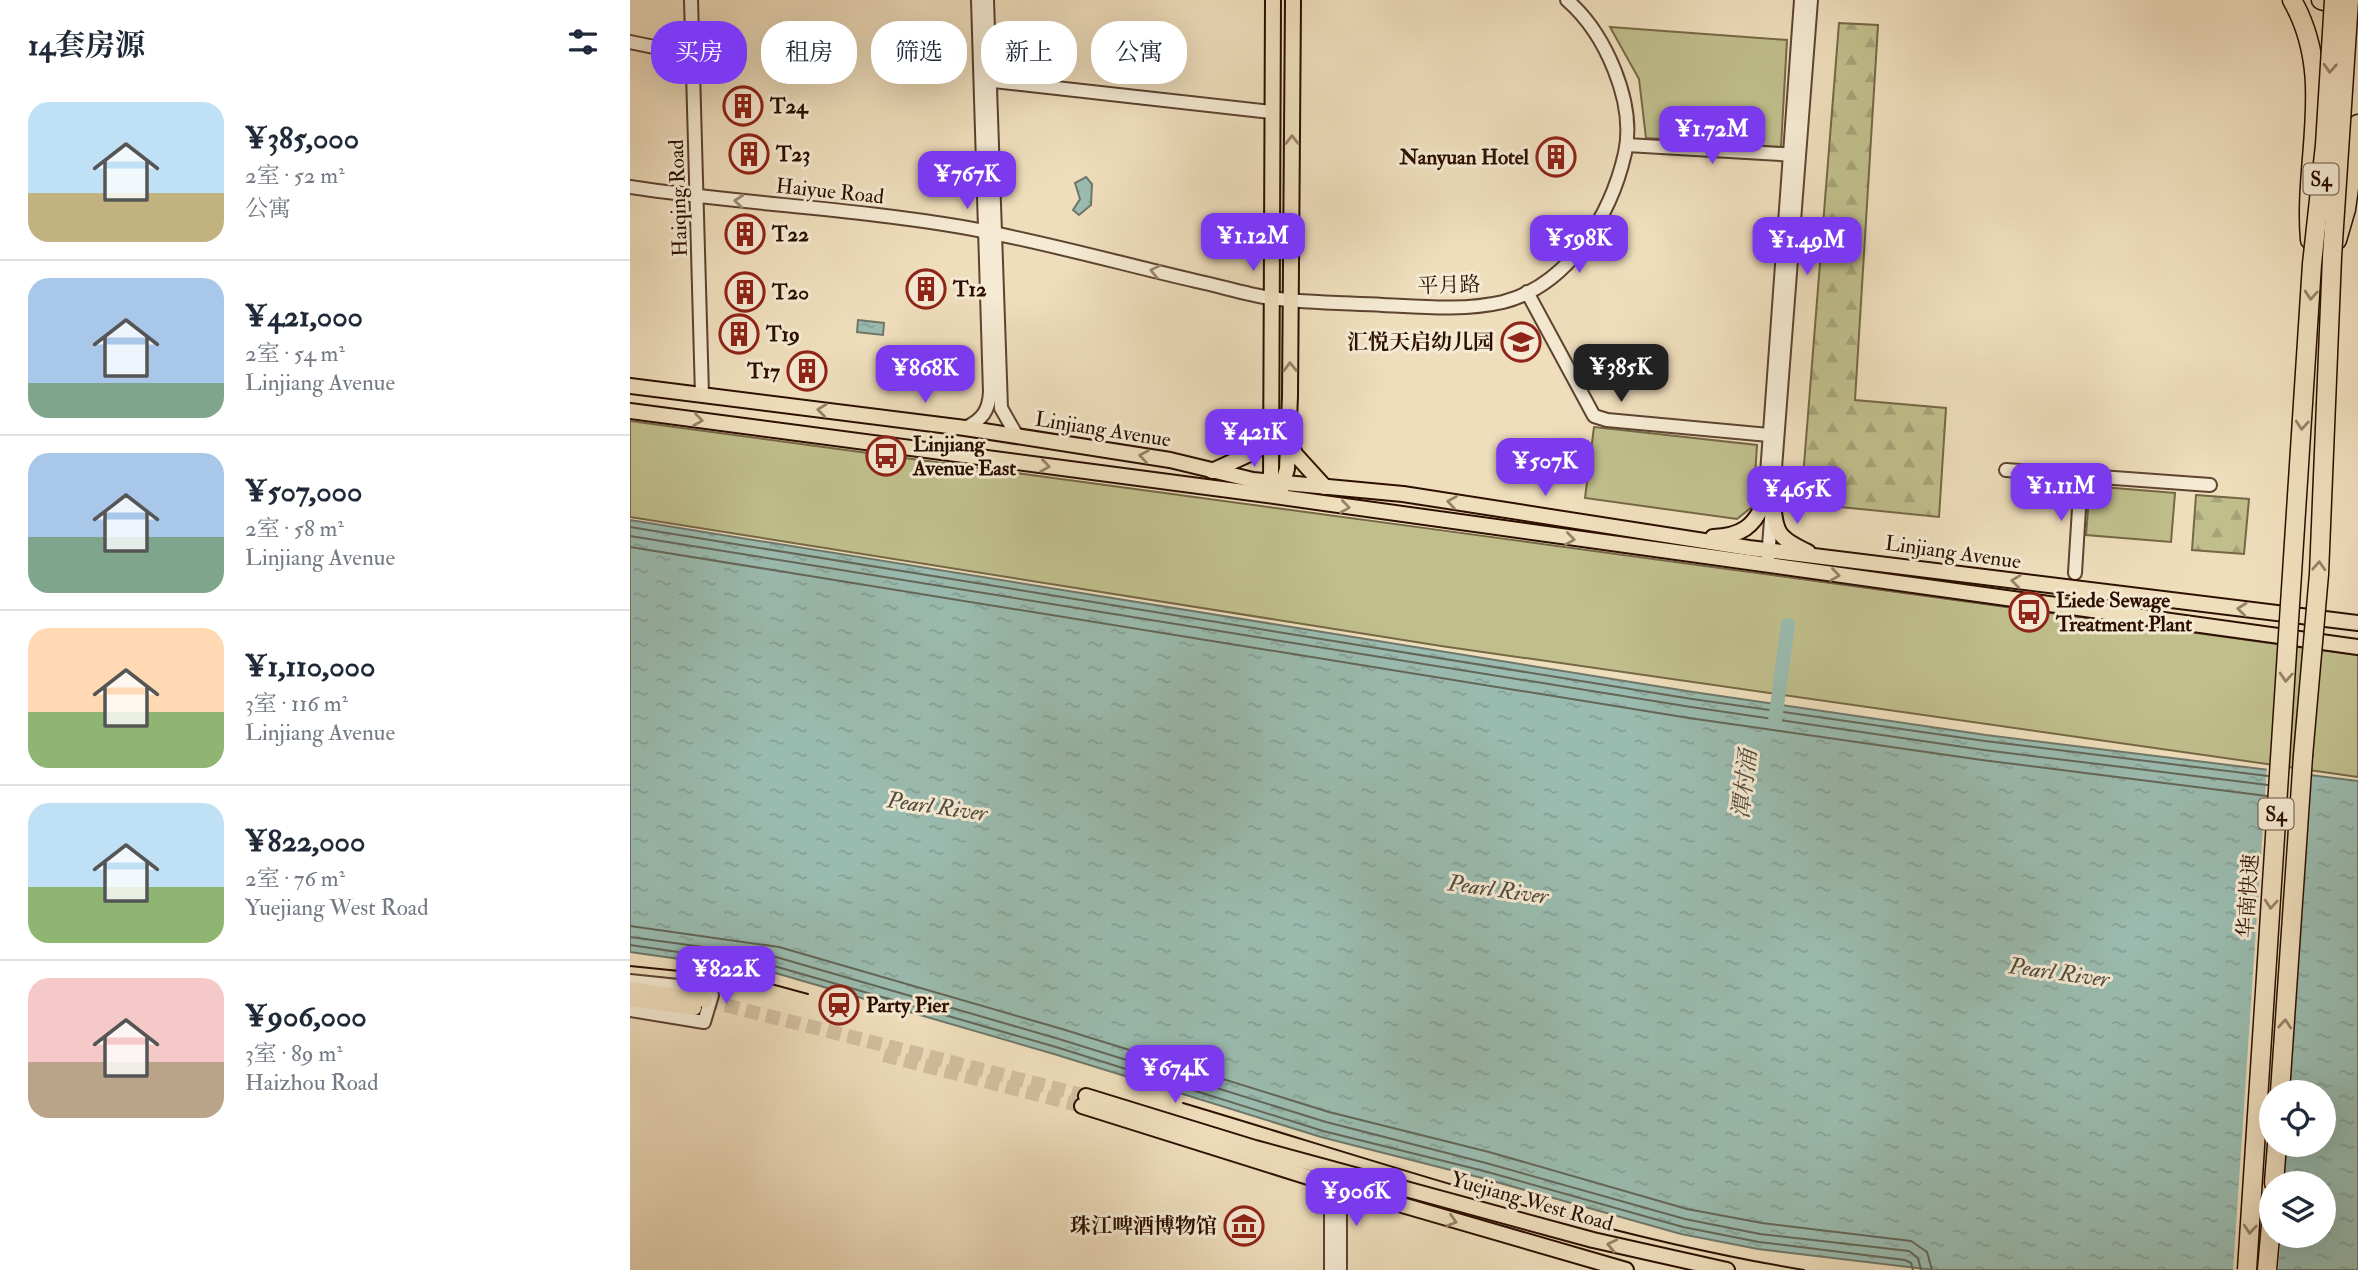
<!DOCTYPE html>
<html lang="zh">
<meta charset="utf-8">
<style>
body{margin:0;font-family:"IM FELL Double Pica","Noto Serif SC",serif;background:#f2f2f3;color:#1f2937;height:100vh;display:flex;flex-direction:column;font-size:26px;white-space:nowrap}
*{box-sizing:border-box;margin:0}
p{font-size:23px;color:#747a83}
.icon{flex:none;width:38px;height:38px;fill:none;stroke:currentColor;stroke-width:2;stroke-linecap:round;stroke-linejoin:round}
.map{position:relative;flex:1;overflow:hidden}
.panel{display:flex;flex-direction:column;background:#fff;width:630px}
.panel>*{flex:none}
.top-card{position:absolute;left:21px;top:21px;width:665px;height:63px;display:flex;gap:14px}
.buttons{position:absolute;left:1629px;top:1080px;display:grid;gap:14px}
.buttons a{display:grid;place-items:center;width:77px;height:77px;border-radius:50%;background:#fff;box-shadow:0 7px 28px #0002;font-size:35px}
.price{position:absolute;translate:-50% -60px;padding:0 16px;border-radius:14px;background:#7c3aed;color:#fff;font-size:23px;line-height:46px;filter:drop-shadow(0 2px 4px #0008)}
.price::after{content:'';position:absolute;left:50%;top:42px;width:21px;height:16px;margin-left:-10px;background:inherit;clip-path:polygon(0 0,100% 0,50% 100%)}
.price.on{background:#222;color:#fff}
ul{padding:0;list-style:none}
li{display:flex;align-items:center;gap:21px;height:175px;padding:0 28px}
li+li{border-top:2px solid #e0e1e3}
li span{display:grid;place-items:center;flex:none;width:196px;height:140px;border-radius:21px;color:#555}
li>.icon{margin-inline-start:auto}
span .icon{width:84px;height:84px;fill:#fffc;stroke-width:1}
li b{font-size:30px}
h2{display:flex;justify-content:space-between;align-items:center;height:84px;padding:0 28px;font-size:30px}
.pill{padding:0 24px;border-radius:28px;background:#fff;box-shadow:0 7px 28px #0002;font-size:24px;line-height:63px}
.pill.on{background:#7c3aed;color:#fff}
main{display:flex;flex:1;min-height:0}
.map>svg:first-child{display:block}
.green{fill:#c0bf8c;stroke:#766746;stroke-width:2}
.forest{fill:url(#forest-firs);stroke:#766746;stroke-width:2}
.water{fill:url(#water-ripples);stroke:#6e776a;stroke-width:2;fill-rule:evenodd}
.pier{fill:#efdebc}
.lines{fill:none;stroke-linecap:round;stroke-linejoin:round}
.shore{stroke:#636658;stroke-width:2}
.river{stroke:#9abcb0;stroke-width:14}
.major-tunnel{stroke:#d2bfa0;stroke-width:14;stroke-dasharray:14 7;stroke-linecap:butt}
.minor-casing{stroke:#5d4330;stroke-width:16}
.major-casing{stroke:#2c0f01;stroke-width:18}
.highway-casing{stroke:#2c0f01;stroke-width:21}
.minor{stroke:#f5ead3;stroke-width:12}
.major{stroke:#efdebc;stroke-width:14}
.highway{stroke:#efdebc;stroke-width:18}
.tram{stroke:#2c0f01;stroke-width:2}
.highway-bridge-casing{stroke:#2c0f01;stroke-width:21;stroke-linecap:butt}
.highway-bridge{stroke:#efdebc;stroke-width:18}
.oneway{stroke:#978168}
.oneway2{stroke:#9b8774}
.labels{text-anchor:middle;stroke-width:6;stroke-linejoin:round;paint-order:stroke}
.shield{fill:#f5ead3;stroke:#685140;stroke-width:2}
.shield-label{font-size:19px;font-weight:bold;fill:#2c0f01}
.poi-label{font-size:21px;font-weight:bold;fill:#2c0f01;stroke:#f5ead3;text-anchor:start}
.street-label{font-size:21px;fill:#2c0f01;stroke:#f5ead3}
.water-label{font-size:23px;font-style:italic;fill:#524c3e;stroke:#f5ead3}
</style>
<main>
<section class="panel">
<h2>14套房源<svg class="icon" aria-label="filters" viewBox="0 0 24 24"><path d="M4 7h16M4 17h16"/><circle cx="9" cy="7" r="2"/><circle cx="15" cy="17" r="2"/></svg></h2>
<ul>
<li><span style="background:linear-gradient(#bfe0f5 65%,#c2b280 0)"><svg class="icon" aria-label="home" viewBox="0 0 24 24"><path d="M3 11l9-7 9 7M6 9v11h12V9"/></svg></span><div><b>¥385,000</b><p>2室 · 52 m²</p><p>公寓</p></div></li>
<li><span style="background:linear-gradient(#a9c7e8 75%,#7fa58c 0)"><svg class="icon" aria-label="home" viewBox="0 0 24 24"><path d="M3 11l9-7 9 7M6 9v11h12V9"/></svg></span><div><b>¥421,000</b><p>2室 · 54 m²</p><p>Linjiang Avenue</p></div></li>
<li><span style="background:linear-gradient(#a9c7e8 60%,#7fa58c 0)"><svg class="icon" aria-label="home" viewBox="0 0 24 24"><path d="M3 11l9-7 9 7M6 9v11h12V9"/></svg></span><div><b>¥507,000</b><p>2室 · 58 m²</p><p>Linjiang Avenue</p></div></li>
<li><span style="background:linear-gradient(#ffd9b3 60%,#8fb573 0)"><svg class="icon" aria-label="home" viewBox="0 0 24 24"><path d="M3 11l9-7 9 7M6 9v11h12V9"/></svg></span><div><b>¥1,110,000</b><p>3室 · 116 m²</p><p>Linjiang Avenue</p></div></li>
<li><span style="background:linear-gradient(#bfe0f5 60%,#8fb573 0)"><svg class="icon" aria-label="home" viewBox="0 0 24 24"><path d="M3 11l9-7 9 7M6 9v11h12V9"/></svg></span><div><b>¥822,000</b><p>2室 · 76 m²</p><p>Yuejiang West Road</p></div></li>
<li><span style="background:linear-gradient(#f6c9c9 60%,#b9a48a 0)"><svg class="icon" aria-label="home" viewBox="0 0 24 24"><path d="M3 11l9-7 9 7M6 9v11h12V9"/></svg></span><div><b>¥906,000</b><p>3室 · 89 m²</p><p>Haizhou Road</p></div></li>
</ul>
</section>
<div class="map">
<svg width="1728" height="1270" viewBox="0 0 1728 1270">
<defs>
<pattern id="forest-firs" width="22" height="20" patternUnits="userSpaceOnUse" patternTransform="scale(1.75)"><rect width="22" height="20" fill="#c0bf8c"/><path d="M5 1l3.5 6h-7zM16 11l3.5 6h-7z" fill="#a5a377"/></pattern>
<pattern id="water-ripples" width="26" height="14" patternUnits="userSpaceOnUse" patternTransform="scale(1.75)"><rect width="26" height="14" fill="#9abcb0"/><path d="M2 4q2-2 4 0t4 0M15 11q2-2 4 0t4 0" fill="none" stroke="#85a096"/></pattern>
</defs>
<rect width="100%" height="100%" fill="#efdebc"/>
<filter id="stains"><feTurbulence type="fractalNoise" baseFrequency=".00286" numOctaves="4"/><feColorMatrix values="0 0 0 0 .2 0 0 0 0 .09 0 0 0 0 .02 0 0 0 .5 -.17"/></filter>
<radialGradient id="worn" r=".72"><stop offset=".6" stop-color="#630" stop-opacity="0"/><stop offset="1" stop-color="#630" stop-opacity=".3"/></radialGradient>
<!-- green -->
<g class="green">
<polygon points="980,27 1157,40 1151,147 1016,138 1009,79"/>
<path d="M 0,421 C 577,494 1151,581 1728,655 L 1728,777 L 811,646 L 0,517 Z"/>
<polygon points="964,427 1127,445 1123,506 1107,519 955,498"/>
<polygon points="1460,486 1545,493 1541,542 1456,535"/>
</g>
<!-- forest -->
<g class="forest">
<polygon points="1209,23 1248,25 1225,400 1316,408 1309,517 1171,503"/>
<polygon points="1566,495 1619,499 1614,554 1562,550"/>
</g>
<!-- water -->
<g class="water">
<polygon points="456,177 462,184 461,205 449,215 443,210 450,199 445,183"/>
<polygon points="228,320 254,323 253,335 227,332"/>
<path d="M 0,520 L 1063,692 L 1356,735 L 1728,781 L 1728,1270 L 1304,1270 L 1128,1249 L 1051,1234 L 852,1178 L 691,1137 L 424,1054 L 142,972 L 0,952 ZM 1642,1092 L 1694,1092 L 1694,1144 L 1642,1144 ZM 1642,1183 L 1694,1183 L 1694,1236 L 1642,1236 Z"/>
</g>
<!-- pier -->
<polygon class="pier" points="1637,766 1682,773 1660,1092 1642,1092 1642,1144 1657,1145 1654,1183 1642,1183 1642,1236 1651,1236 1648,1270 1603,1270"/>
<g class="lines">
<!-- shore -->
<g class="shore">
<polyline points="0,527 1062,699 1355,741 1638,776"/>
<polyline points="0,536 1061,707 1354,750 1638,785"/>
<polyline points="0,547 1059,718 1352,760 1637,796"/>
<polyline points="0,926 149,947 432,1029 699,1112 859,1152 1057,1209 1132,1223 1281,1241 1297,1252 1302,1270"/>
<polyline points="0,937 146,957 429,1039 696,1122 856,1163 1055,1219 1130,1234 1279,1251 1288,1258 1291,1270"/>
<polyline points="0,945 144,966 426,1047 693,1131 854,1171 1053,1227 1129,1242 1275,1260 1281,1263 1283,1270"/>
</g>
<!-- river -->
<polyline class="river" points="1145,721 1158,625"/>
<!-- major-tunnel -->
<g class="major-tunnel">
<polyline points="75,1000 456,1096"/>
<polyline points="254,1055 452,1106"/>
</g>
<!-- minor casing -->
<g class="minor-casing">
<g id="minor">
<polyline points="61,0 72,395"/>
<polyline points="357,0 371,408 387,436"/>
<polyline points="0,42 63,55"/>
<polyline points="354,80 641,112"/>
<polyline points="997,145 1167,155"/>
<path d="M 0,187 C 110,204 222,208 332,227 C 411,241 488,263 566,281 C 590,286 615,294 640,298 C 677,303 716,303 753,305 C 793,307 834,311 873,302 C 939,285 981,215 995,153 C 1006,102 975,33 937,0"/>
<polyline points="897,292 964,416 977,420 1139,435"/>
<path d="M 335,428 C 352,420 359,411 360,392 L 348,0"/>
<polyline points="1376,470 1580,485"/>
<polyline points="1135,502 1171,0"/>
<polyline points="1138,559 1181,0"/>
<polyline points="1445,573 1451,476"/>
<polyline points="0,981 48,986 82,995 74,1022 0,1010"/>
<polyline points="710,1187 710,1270"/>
<polyline points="701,1270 701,1184"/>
</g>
</g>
<!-- major casing -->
<g class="major-casing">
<g id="major">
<polyline points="643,0 641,482 644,489"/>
<polyline points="0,386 335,428 540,460 623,480 773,494 1119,548 1728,623"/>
<polyline points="0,411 622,493 1728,647"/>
<polyline points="660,440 665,454 695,487"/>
<polyline points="582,471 624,452 641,433"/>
<polyline points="651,489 657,469 660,396 663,0"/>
<path d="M 1143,501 C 1145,533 1148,538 1178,552"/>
<path d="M 1083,537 C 1111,536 1124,527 1135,501"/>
<polyline points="0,989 75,1000"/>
<polyline points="0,999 64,1008"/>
<polyline points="456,1096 625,1148 963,1240 1097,1270"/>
<polyline points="452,1106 710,1187 996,1270"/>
</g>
</g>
<!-- highway casing -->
<g class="highway-casing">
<g id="highway">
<path d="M 1662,0 C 1706,77 1673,157 1680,240"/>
<polyline points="1691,0 1728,10"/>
<polyline points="1707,240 1716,209 1728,124"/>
<polyline points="1650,1092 1673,756"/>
<polyline points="1644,1183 1647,1144"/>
<polyline points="1637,1270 1642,1214"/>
</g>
</g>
<!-- minor -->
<use href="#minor" class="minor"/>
<!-- major -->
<use href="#major" class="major"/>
<!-- highway -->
<use href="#highway" class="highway"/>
<!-- tram -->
<g class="tram">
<polyline points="0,966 119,978 178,994"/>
<path d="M 553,1103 C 758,1164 963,1235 1174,1270"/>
</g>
<!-- highway-bridge casing -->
<g class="highway-bridge-casing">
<g id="highway-bridge">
<polyline points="1673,756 1689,574 1702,257 1719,0"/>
<polyline points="1617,1270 1682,264 1695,145 1704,0"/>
</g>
</g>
<!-- highway-bridge -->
<use href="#highway-bridge" class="highway-bridge"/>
</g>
<!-- one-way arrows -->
<defs><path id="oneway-chevron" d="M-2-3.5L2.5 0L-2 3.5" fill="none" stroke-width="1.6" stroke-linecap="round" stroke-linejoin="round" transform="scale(1.75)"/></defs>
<g class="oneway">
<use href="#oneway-chevron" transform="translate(1700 68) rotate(93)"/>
<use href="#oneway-chevron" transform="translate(662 140) rotate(-90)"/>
<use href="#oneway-chevron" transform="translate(1681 295) rotate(94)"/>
<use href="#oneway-chevron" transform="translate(660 367) rotate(-91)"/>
<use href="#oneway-chevron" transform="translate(192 410) rotate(-173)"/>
<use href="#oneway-chevron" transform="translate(68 420) rotate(8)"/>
<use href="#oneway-chevron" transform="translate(1672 425) rotate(94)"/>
<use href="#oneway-chevron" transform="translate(514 456) rotate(-171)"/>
<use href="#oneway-chevron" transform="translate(415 466) rotate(8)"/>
<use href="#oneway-chevron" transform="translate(822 502) rotate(-171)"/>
<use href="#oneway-chevron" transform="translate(715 507) rotate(8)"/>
<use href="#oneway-chevron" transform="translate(940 539) rotate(8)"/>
<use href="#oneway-chevron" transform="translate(1689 566) rotate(-87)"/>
<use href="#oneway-chevron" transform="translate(1205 575) rotate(8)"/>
<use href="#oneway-chevron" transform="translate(1386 581) rotate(-173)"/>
<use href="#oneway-chevron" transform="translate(1612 609) rotate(-174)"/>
<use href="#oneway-chevron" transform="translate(1656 677) rotate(94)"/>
<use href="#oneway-chevron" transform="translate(1641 904) rotate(94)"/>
<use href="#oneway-chevron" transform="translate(1655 1024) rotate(-86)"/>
<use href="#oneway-chevron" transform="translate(822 1221) rotate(17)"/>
<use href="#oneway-chevron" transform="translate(1620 1229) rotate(94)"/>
<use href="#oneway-chevron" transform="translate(982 1245) rotate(-167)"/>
</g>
<g class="oneway2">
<use href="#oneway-chevron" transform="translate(109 201) rotate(-175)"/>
<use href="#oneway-chevron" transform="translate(525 271) rotate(-167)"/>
</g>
<!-- icons -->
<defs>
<g id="building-ring" transform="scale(2.0125)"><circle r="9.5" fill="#f5ead3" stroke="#8f2418" stroke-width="1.5"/><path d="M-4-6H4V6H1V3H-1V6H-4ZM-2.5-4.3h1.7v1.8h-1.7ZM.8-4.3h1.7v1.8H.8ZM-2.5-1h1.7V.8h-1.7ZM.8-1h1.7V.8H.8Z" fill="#8f2418"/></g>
<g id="school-ring" transform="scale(2.0125)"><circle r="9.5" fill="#f5ead3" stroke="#8f2418" stroke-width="1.5"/><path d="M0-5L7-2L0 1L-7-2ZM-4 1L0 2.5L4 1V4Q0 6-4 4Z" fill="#8f2418"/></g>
<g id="bus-ring" transform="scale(2.0125)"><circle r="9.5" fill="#f5ead3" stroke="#8f2418" stroke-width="1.5"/><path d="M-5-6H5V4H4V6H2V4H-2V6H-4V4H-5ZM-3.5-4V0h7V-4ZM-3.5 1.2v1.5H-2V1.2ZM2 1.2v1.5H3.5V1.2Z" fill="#8f2418"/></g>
<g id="station-ring" transform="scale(2.0125)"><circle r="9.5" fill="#f5ead3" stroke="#8f2418" stroke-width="1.5"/><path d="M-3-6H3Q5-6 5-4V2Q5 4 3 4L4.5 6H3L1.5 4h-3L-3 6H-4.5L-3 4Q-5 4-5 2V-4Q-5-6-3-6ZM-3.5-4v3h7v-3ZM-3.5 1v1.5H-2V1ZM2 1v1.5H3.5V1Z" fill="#8f2418"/></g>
<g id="museum-ring" transform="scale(2.0125)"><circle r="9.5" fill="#f5ead3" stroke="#8f2418" stroke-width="1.5"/><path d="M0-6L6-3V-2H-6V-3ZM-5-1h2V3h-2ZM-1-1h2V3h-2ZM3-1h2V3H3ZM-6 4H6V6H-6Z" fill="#8f2418"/></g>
</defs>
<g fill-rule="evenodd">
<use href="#building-ring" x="113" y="106"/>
<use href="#building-ring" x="119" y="154"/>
<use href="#building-ring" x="926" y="157"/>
<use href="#building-ring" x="115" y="234"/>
<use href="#building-ring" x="296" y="289"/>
<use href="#building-ring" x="115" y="292"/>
<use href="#building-ring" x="109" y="334"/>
<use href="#school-ring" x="891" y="342"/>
<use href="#building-ring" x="177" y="371"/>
<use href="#bus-ring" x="256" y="456"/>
<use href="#bus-ring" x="1399" y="612"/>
<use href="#station-ring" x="209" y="1005"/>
<use href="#museum-ring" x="614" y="1226"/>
</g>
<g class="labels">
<!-- shield labels -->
<g class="shield">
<rect x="1673.5" y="163.5" width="35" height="31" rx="5"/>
<rect x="1628.5" y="798.5" width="35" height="31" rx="5"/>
</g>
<g class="shield-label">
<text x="1691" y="186">S4</text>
<text x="1646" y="821">S4</text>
</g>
<!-- poi labels -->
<g class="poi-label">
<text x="140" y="113">T24</text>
<text x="146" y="161">T23</text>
<text x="899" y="164" text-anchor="end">Nanyuan Hotel</text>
<text x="142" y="241">T22</text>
<text x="323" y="296">T12</text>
<text x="142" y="299">T20</text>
<text x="136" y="341">T19</text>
<text x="864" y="349" text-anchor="end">汇悦天启幼儿园</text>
<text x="150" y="378" text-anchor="end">T17</text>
<text x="283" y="451">Linjiang<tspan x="283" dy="24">Avenue East</tspan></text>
<text x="1426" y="607">Liede Sewage<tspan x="1426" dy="24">Treatment Plant</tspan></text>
<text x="236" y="1012">Party Pier</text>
<text x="587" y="1233" text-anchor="end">珠江啤酒博物馆</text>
</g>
<!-- street labels -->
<g class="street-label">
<text transform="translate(200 191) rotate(6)" y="7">Haiyue Road</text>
<text transform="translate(48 198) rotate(-92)" y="7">Haiqing Road</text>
<text transform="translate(819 285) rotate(-2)" y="7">平月路</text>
<text transform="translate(473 429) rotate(9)" y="7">Linjiang Avenue</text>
<text transform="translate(1323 552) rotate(8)" y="7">Linjiang Avenue</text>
<text transform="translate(1618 896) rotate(-86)" y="7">华南快速</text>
<text transform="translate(902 1201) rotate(16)" y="7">Yuejiang West Road</text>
</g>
<!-- water labels -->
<g class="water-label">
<text transform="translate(1114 784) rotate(-83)" y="8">潭村涌</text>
<text transform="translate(307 806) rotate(8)" y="8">Pearl River</text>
<text transform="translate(868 889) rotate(8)" y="8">Pearl River</text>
<text transform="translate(1429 972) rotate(8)" y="8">Pearl River</text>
</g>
</g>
<rect width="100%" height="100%" filter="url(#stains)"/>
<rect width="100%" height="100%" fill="url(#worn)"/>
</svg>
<div class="buttons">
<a><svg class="icon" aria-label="locate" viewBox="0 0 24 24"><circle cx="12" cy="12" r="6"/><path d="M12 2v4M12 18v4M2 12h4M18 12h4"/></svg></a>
<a><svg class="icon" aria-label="layers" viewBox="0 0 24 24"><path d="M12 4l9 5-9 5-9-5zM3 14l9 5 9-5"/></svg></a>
</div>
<b class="price" style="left:1082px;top:166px">¥1.72M</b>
<b class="price" style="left:337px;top:211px">¥767K</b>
<b class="price" style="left:623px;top:273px">¥1.12M</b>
<b class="price" style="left:949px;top:275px">¥598K</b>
<b class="price" style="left:1177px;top:277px">¥1.49M</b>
<b class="price on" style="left:991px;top:404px">¥385K</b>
<b class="price" style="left:295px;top:405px">¥868K</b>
<b class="price" style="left:624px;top:469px">¥421K</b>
<b class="price" style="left:915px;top:498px">¥507K</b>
<b class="price" style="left:1431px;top:523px">¥1.11M</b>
<b class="price" style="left:1167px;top:526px">¥465K</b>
<b class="price" style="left:96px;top:1006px">¥822K</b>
<b class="price" style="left:545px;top:1105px">¥674K</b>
<b class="price" style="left:726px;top:1228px">¥906K</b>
<div class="top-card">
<a class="pill on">买房</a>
<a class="pill">租房</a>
<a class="pill">筛选</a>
<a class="pill">新上</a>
<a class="pill">公寓</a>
</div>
</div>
</main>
